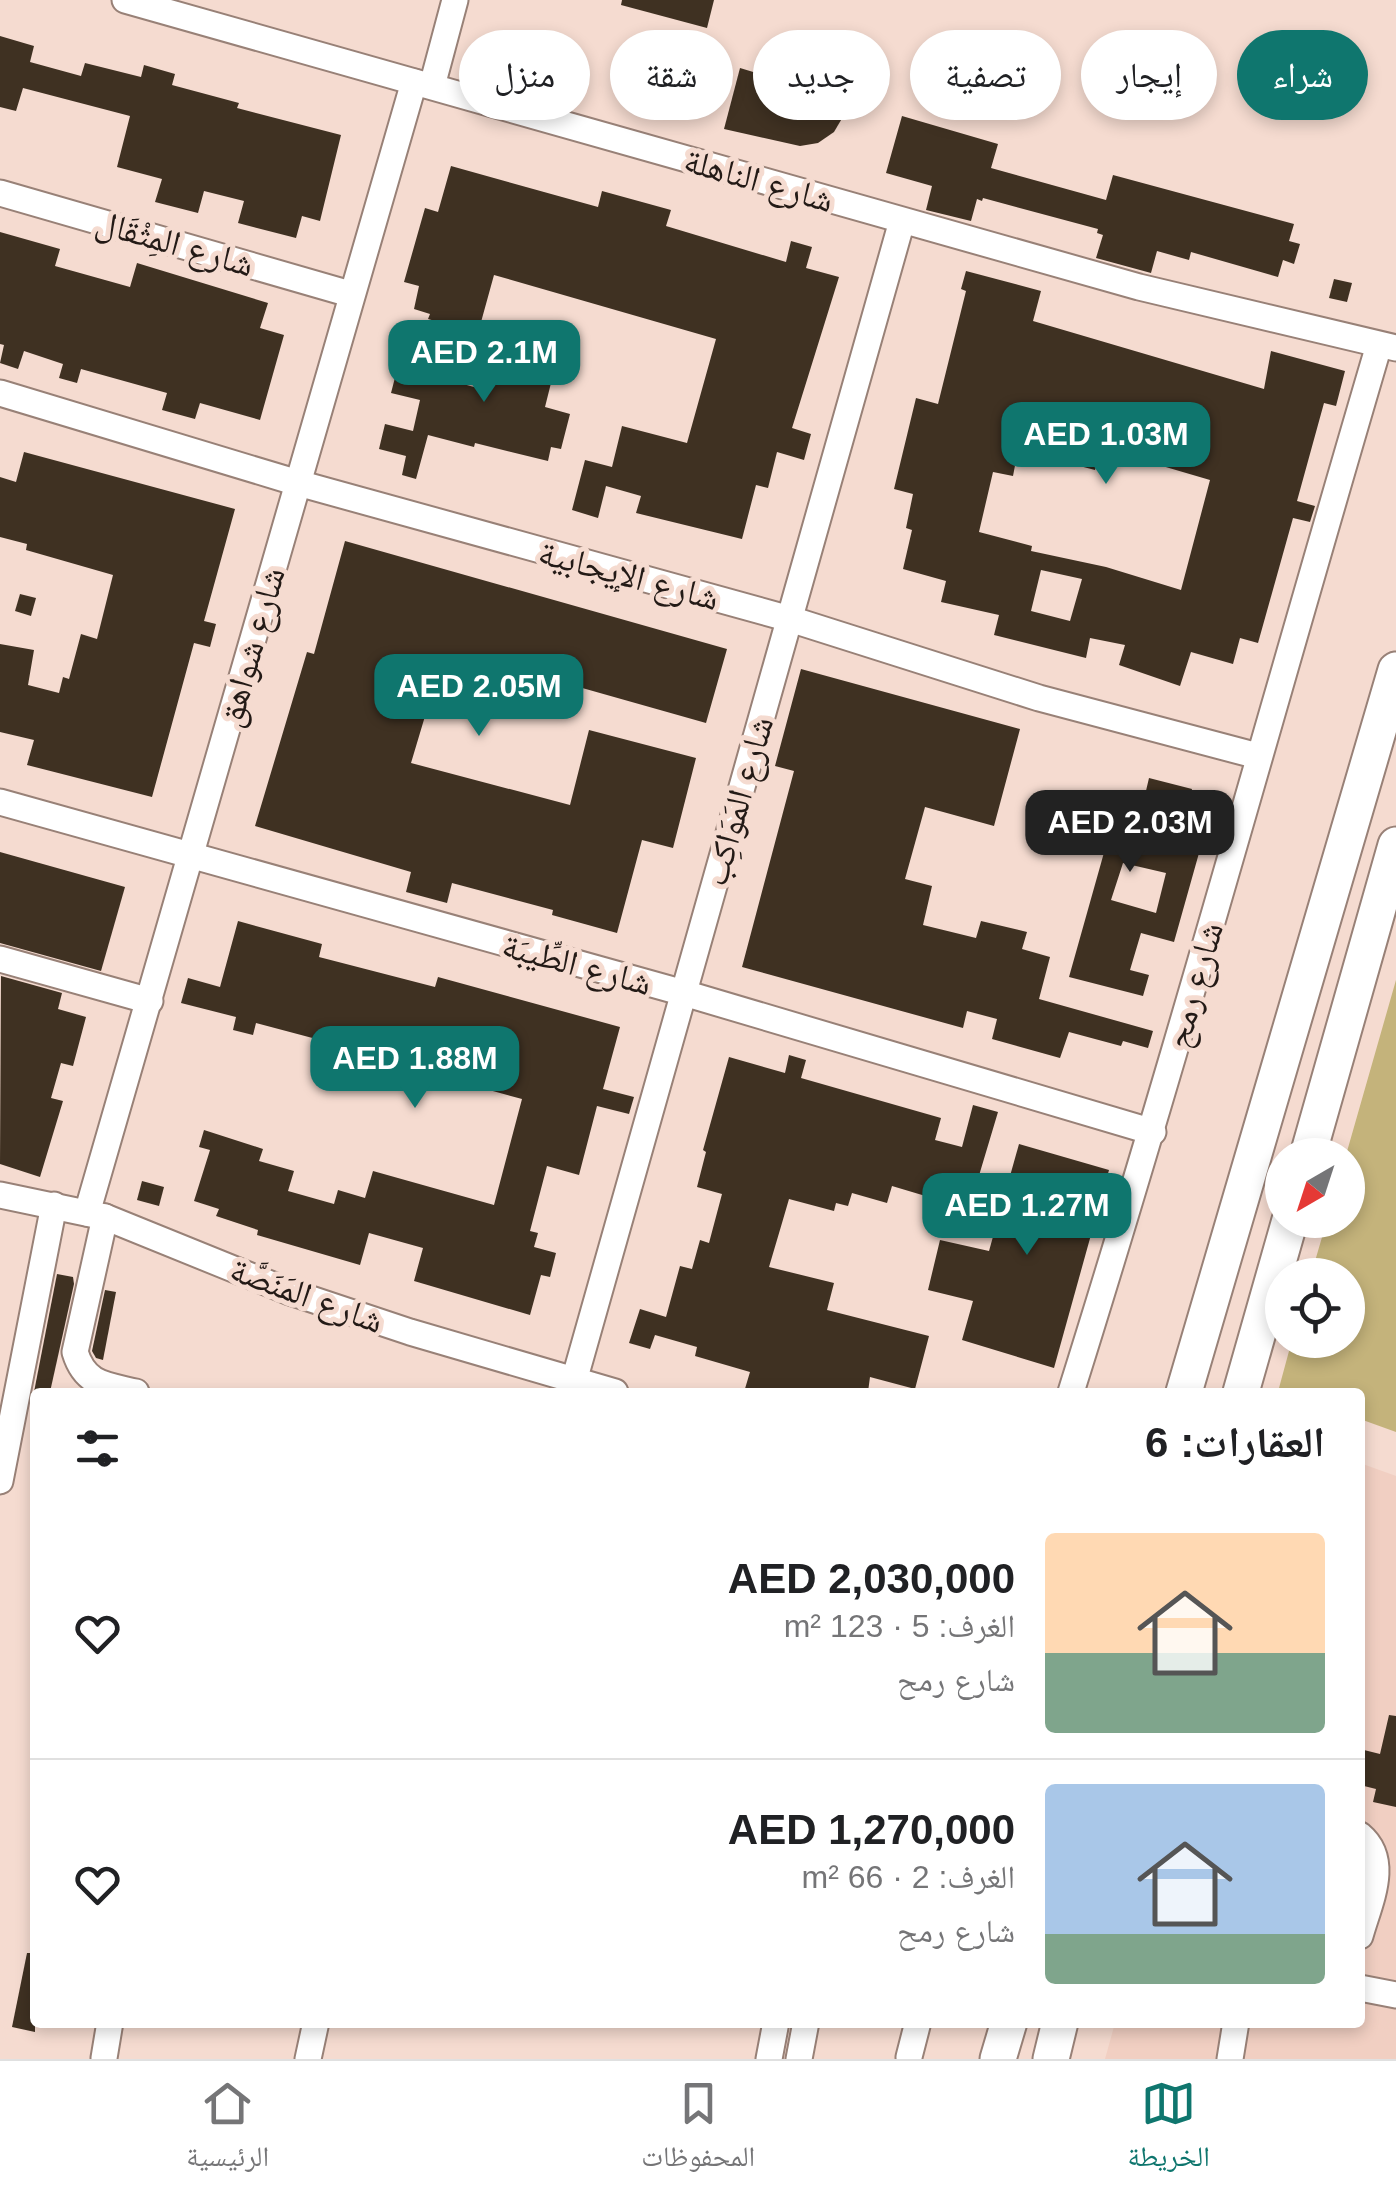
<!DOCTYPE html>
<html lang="ar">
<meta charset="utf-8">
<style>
body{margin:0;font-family:Helvetica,"Noto Naskh Arabic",sans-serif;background:#f6f6f6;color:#202124;direction:rtl;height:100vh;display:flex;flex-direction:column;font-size:38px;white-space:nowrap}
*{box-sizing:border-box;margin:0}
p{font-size:32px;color:#757577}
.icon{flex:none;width:55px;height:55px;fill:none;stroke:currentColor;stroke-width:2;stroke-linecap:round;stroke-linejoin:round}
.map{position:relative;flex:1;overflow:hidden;direction:ltr}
.drawer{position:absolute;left:30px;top:1388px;width:1335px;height:640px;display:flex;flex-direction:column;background:#fff;border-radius:10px;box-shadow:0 5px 15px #0003;direction:rtl}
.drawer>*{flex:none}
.guide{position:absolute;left:30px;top:30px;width:1338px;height:90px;direction:rtl;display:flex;gap:20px}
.needle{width:65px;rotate:219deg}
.fabs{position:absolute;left:1265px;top:1138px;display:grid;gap:20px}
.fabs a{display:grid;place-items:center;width:100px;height:100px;border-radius:50%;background:#fff;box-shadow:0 5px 15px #0003;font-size:50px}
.price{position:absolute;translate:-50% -85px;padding:0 22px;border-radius:20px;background:#0f766e;color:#fff;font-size:32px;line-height:65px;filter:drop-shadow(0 2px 5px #0008)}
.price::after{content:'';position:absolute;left:50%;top:60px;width:30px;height:22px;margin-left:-15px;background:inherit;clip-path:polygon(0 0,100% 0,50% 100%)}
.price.active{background:#222;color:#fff}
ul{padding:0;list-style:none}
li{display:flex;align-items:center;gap:30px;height:250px;padding:0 40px}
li+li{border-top:2px solid #e0e0e0}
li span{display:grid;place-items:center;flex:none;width:280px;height:200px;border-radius:10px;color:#555}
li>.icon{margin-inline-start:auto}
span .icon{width:120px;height:120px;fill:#fffc;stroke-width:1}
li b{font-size:42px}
h2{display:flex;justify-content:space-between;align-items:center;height:120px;padding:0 40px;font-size:42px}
.pill{padding:0 35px;border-radius:45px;background:#fff;box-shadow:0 5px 15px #0003;font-size:35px;line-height:90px}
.pill.active{background:#0f766e;color:#fff}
.tab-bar{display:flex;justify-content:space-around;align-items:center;height:140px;border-top:2px solid #e0e0e0;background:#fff;font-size:28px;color:#757577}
.tab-bar a{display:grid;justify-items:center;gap:5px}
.tab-bar .active{color:#0f766e}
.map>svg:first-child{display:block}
.built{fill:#f1cfc2}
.green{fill:#c4b37b}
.building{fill:#3f3122;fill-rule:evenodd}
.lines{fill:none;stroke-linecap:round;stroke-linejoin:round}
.minor-casing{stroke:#988177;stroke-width:29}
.secondary-casing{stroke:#988177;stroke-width:39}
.minor{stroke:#fff;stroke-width:25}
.secondary{stroke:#fff;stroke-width:35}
.labels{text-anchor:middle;stroke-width:10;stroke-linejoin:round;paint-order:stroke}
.street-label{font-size:35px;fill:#231a16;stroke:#f5dbd0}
</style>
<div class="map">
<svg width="1396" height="2059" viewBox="0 0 1396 2059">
<rect width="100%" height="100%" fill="#f5dbd0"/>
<!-- built -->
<polygon class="built" points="1360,1463 1396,1476 1396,2059 1105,2059 1115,2023 1360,2022"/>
<!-- green -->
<polygon class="green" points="1396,980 1396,1432 1360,1419 1360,1392 1292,1392 1279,1388 1292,1340 1348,1340 1348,1275 1311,1275 1327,1220 1348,1220 1346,1155"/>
<!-- building -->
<g class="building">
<polygon points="622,0 714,0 707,28 621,5"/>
<polygon points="0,36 34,46 30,62 81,76 85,63 141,77 144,65 175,74 172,85 239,103 237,108 341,135 320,221 302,216 296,238 238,223 244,201 204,191 198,213 155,202 162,179 117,167 130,116 23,88 16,111 0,107"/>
<polygon points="740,68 848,101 844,115 834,132 818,143 800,146 724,129"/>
<polygon points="902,116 998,144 991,168 1106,200 1113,175 1294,224 1289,241 1300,244 1294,264 1283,260 1278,277 1191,252 1189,260 1157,251 1151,273 1096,258 1103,235 1097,233 1098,229 983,198 982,201 977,199 971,221 926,210 932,186 886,173"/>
<polygon points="451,166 598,207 602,191 671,210 666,226 786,262 791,241 812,247 806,268 839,277 792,428 811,434 804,460 777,452 768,488 756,485 742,539 636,513 641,496 606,486 598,518 572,510 585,460 612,467 622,426 687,443 716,339 494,275 478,333 428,319 430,314 414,309 419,286 404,282 425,208 438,212"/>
<polygon points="0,232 60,249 55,266 130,287 137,263 268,303 260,328 284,335 260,420 200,403 195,419 162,410 167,393 81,369 77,383 59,378 63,364 24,351 18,369 0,363 4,345 0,344"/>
<path d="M 966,271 L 1041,291 L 1033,321 L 1264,389 L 1271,351 L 1345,371 L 1336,406 L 1324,403 L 1297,501 L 1315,506 L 1310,522 L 1293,518 L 1258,643 L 1240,638 L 1233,664 L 1191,652 L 1180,686 L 1119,665 L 1125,645 L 1090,638 L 1086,658 L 994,635 L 999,615 L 941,602 L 946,581 L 903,569 L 912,530 L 906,528 L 913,494 L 894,489 L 916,398 L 938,404 L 966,291 L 961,289 ZM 1101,448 L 1210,480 L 1181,590 L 1106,567 L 1031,551 L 1032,546 L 979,532 L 993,472 L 1013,476 L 1018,450 L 1095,470 ZM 1041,570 L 1082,579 L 1070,621 L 1031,611 Z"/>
<polygon points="1334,279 1352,283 1347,302 1329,298"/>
<polygon points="485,333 560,347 545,407 570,414 561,449 551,447 548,461 475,443 474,447 428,435 416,479 402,475 406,456 379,449 385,424 413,431 420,400 391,393 398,366 474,387"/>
<polygon points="24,452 235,509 204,621 216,624 210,647 194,643 152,797 27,765 34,740 0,732 0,644 34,650 28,685 59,693 63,677 69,679 81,634 97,639 113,575 26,550 27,544 0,537 0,477 16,482"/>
<polygon points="345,541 727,649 706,723 508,667 504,684 440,666 411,763 570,805 589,730 696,758 673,848 642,840 617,933 552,915 553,910 452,883 447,903 406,892 411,872 255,826 307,652 314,654"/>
<polygon points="20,594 36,598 31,616 15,611"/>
<polygon points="801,669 1020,729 994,826 925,807 905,879 932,886 923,925 976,938 981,921 1027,932 1022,949 1050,957 1039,999 1153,1031 1148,1048 1123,1041 1121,1046 1069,1032 1060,1058 992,1039 997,1019 967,1011 963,1028 742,967 794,771 775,766"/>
<path d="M 1149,778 L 1192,789 L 1187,813 L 1208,821 L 1174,942 L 1141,933 L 1130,970 L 1149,975 L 1143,996 L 1069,977 L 1105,849 L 1075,841 L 1073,847 L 1039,835 L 1050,794 L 1121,812 L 1127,790 L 1145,795 ZM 1123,863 L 1166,873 L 1156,913 L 1111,900 Z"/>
<polygon points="0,852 125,887 101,971 0,943"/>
<polygon points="238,921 322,944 319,957 435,987 438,977 620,1027 603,1089 634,1097 629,1114 597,1106 579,1175 547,1166 530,1231 538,1233 534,1247 556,1253 550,1277 541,1275 530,1315 414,1281 423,1248 369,1233 360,1265 257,1235 258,1230 216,1216 219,1209 194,1201 210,1150 199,1147 204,1130 263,1149 259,1161 294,1171 288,1191 334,1204 338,1190 365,1198 373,1171 494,1205 522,1099 413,1069 414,1065 256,1023 253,1035 233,1030 236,1017 181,1003 188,978 220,987"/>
<polygon points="1,976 62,993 58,1009 86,1017 73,1066 61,1063 51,1098 63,1101 40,1177 0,1164"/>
<polygon points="789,1055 806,1060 801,1078 941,1118 935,1140 962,1147 973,1105 998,1112 969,1209 892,1186 887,1203 852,1193 848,1206 836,1203 834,1211 789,1199 782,1223 769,1267 834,1283 827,1310 929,1336 915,1389 870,1377 868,1392 744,1392 750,1372 695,1356 697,1347 655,1335 650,1349 629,1343 640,1309 666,1317 680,1266 692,1269 700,1240 709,1243 722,1194 697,1187 706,1152 703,1150 729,1057 785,1073"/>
<polygon points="1019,1144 1109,1170 1054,1368 962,1340 973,1301 928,1290 940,1240 989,1251"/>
<polygon points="142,1181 164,1187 159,1206 137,1200"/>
<polygon points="57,1274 73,1277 74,1284 50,1392 34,1392"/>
<polygon points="105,1290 116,1292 103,1360 96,1358 92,1351"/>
<polygon points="1389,1715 1396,1716 1396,1807 1373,1802 1376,1789 1360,1785 1360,1749 1380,1754"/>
<polygon points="27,1953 35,1953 35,2032 12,2027"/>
</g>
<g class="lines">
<!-- minor casing -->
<g class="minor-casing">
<g id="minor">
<polyline points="125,0 1139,287 1396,348"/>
<polyline points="432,86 455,0"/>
<polyline points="0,193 350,294"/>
<polyline points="0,393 298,483 790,619 1039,698 1258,756"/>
<polyline points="0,802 684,993 1153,1132"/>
<polyline points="0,959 150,1001"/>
<polyline points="0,1195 105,1217 290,1292 410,1332 615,1392"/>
<polyline points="87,1213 414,82"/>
<path d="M 105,1217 L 75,1352 C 85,1385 106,1385 136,1392"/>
<polyline points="574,1381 902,221"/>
<path d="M 1071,1392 C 1180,1045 1276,694 1379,345"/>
<polyline points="0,1481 54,1205"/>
<path d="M 1360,1835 C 1391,1861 1369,1903 1360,1936"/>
<polyline points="1360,1988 1396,1995"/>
<polyline points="909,2057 918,2022"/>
<polyline points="104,2058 110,2022"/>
<polyline points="308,2059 316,2022"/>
<polyline points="769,2059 776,2022"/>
<polyline points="799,2059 806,2022"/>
<polyline points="1230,2059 1236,2022"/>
</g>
</g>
<!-- secondary casing -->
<g class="secondary-casing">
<g id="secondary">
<polyline points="1308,1155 1396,845"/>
<polyline points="1184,1392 1396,670"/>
<polyline points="1241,1392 1290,1220"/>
<polyline points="998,2059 1009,2022"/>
<polyline points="1051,2059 1060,2022"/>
</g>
</g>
<!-- minor -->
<use href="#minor" class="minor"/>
<!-- secondary -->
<use href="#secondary" class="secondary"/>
</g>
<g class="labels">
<!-- street labels -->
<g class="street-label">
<text transform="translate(759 180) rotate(16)" y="12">شارع الناهلة</text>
<text transform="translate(175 243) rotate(16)" y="12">شارع المِثْقَال</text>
<text transform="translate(629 575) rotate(15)" y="12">شارع الإيجابية</text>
<text transform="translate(251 647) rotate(-74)" y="12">شارع شواهق</text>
<text transform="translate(738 801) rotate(-74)" y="12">شارع المَوَاكِب</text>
<text transform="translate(577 964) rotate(15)" y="12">شارع الطِّيبَة</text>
<text transform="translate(1194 985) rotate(-74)" y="12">شارع رمح</text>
<text transform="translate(307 1295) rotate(20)" y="12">شارع المَنَصَّة</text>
</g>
</g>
</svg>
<div class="fabs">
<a><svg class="needle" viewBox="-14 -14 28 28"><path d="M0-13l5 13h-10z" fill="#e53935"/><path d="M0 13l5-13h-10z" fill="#757577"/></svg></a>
<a><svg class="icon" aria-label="locate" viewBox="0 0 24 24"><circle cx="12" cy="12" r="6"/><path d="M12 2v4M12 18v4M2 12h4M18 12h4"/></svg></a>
</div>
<b class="price" style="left:484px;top:405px">AED 2.1M</b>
<b class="price" style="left:1106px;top:487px">AED 1.03M</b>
<b class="price" style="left:479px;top:739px">AED 2.05M</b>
<b class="price active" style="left:1130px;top:875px">AED 2.03M</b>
<b class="price" style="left:415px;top:1111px">AED 1.88M</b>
<b class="price" style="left:1027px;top:1258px">AED 1.27M</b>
<div class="guide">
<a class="pill active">شراء</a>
<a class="pill">إيجار</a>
<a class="pill">تصفية</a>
<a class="pill">جديد</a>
<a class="pill">شقة</a>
<a class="pill">منزل</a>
</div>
<section class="drawer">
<h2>العقارات: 6<svg class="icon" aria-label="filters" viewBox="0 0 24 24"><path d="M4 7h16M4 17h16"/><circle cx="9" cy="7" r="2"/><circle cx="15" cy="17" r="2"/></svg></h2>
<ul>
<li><span style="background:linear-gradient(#ffd9b3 60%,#7fa58c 0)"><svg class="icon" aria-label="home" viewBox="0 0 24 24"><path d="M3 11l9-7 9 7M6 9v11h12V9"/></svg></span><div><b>AED 2,030,000</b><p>الغرف: 5 · 123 m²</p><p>شارع رمح</p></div><svg class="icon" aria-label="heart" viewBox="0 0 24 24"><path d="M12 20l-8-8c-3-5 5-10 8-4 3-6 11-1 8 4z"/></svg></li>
<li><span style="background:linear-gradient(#a9c7e8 75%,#7fa58c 0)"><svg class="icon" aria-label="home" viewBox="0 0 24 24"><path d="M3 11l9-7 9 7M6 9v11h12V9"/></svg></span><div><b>AED 1,270,000</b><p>الغرف: 2 · 66 m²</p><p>شارع رمح</p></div><svg class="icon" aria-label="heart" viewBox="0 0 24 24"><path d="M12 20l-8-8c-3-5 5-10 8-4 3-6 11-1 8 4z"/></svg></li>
</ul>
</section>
</div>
<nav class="tab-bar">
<a class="active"><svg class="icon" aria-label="map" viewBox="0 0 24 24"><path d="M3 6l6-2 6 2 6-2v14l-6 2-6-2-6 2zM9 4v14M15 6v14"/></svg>الخريطة</a>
<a><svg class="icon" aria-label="saved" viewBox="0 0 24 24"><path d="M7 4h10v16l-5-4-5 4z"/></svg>المحفوظات</a>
<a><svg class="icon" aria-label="home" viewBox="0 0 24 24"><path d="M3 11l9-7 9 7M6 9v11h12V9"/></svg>الرئيسية</a>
</nav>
